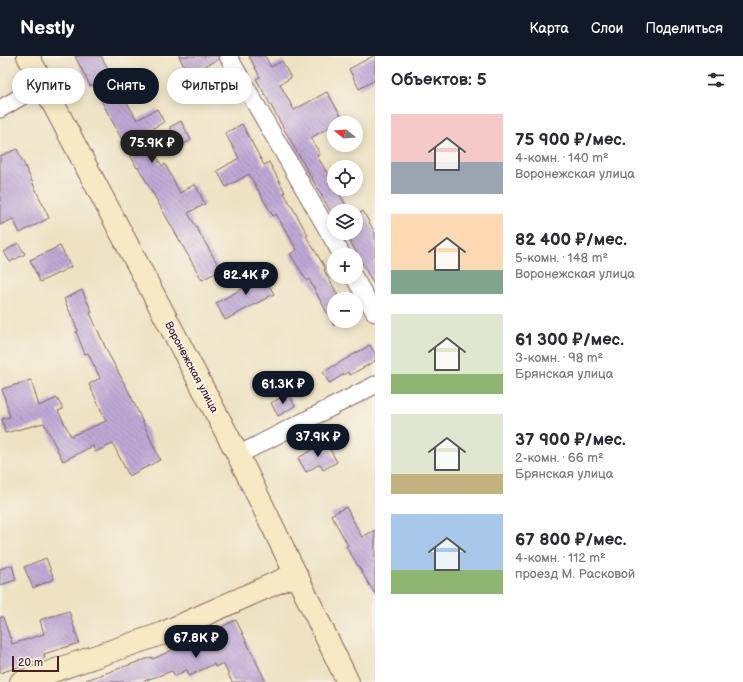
<!DOCTYPE html>
<html lang="ru">
<meta charset="utf-8">
<style>
body{margin:0;font-family:"Balsamiq Sans",sans-serif;background:#f7f7f7;color:#2b2b33;height:100vh;display:flex;flex-direction:column;font-size:15px;white-space:nowrap}
*{box-sizing:border-box;margin:0}
p{font-size:13px;color:#7c7c81}
.icon{flex:none;width:22px;height:22px;fill:none;stroke:currentColor;stroke-width:2;stroke-linecap:round;stroke-linejoin:round}
.map{position:relative;flex:1;overflow:hidden}
.side{display:flex;flex-direction:column;background:#fff;width:368px}
.side>*{flex:none}
.hud{position:absolute;left:12px;top:12px;width:303px;height:36px;display:flex;gap:8px}
.needle{width:26px;rotate:287deg}
.controls{position:absolute;left:327px;top:60px;display:grid;gap:8px}
.controls a{display:grid;place-items:center;width:36px;height:36px;border-radius:50%;background:#fff;box-shadow:0 2px 10px #0003;font-size:20px}
.scale{position:absolute;left:12px;bottom:10px;width:47px;box-sizing:border-box;padding-left:4px;border:2px solid #4a1f2b;border-top:0;font-size:11px;line-height:14px;white-space:nowrap;color:#4a1f2b;-webkit-text-stroke:3px #f7f3e8;paint-order:stroke}
.price{position:absolute;translate:-50% -34px;padding:0 9px;border-radius:14px;background:#111827;color:#fff;font-size:13px;line-height:26px;filter:drop-shadow(0 1px 2px #0008)}
.price::after{content:'';position:absolute;left:50%;top:24px;width:12px;height:9px;margin-left:-6px;background:inherit;clip-path:polygon(0 0,100% 0,50% 100%)}
.price.active{background:#222;color:#fff}
ul{padding:0;list-style:none}
li{display:flex;align-items:center;gap:12px;height:100px;padding:0 16px}
li span{display:grid;place-items:center;flex:none;width:112px;height:80px;border-radius:0px;color:#555}
li>.icon{margin-inline-start:auto}
span .icon{width:48px;height:48px;fill:#fffc;stroke-width:1}
li b{font-size:17px}
h2{display:flex;justify-content:space-between;align-items:center;height:48px;padding:0 16px;font-size:17px}
.chip{padding:0 14px;border-radius:18px;background:#fff;box-shadow:0 2px 10px #0003;font-size:14px;line-height:36px}
.chip.active{background:#111827;color:#fff}
header{display:flex;align-items:center;gap:24px;box-sizing:border-box;height:56px;padding:0 20px;background:#111827;color:#fff}
header strong{font-size:19px}
nav{display:flex;gap:22px;margin-inline-start:auto;font-size:14px}
main{display:flex;flex:1;min-height:0}
.map>svg:first-child{display:block}
.building{fill:url(#building-back-hatch)}
.lines{fill:none;stroke-linecap:round;stroke-linejoin:round}
.street-casing{stroke:#836360;stroke-width:19}
.secondary-casing{stroke:#836360;stroke-width:24}
.street{stroke:#fff;stroke-width:17}
.secondary{stroke:#f7e9c3;stroke-width:22}
.labels{text-anchor:middle;stroke-width:3.5;stroke-linejoin:round;paint-order:stroke}
.street-label{font-size:11px;fill:#4a1f2b;stroke:#f7f3e8}
</style>
<header>
<strong>Nestly</strong>
<nav><a>Карта</a><a>Слои</a><a>Поделиться</a></nav>
</header>
<main>
<div class="map">
<svg width="375" height="626" viewBox="0 0 375 626">
<defs>
<pattern id="building-back-hatch" width="6" height="6" patternUnits="userSpaceOnUse"><rect width="6" height="6" fill="#bfa9d6"/><path d="M-1 5l2 2M0 0l6 6M5-1l2 2" fill="none" stroke="#9d89ae"/></pattern>
</defs>
<rect width="100%" height="100%" fill="#f7f3e8"/>
<filter id="ink" filterUnits="userSpaceOnUse"><feTurbulence type="fractalNoise" baseFrequency=".025" numOctaves="2"/><feDisplacementMap in="SourceGraphic" scale="8" xChannelSelector="R" yChannelSelector="G"/><feConvolveMatrix kernelMatrix="1 2 1 2 8 2 1 2 1" color-interpolation-filters="sRGB"/></filter>
<filter id="wash" filterUnits="userSpaceOnUse"><feTurbulence type="fractalNoise" baseFrequency=".012" numOctaves="4" result="noise"/><feDisplacementMap in="SourceGraphic" scale="16" xChannelSelector="R" yChannelSelector="G"/><feGaussianBlur stdDeviation="0.9" result="paint"/><feColorMatrix in="noise" values="0 0 0 0 0 0 0 0 0 0 0 0 0 0 0 0 0 1.4 0 .05"/><feComposite in="paint" operator="in"/></filter>
<g filter="url(#wash)">
<rect width="100%" height="100%" fill="#eee2c3"/>
<g id="blocks">
<!-- building -->
<g class="building">
<polygon points="75,0 101,0 137,64 157,53 164,66 144,77 162,110 165,108 180,137 195,128 205,148 188,157 221,214 202,224 138,111 137,112 93,29 90,30"/>
<polygon points="179,0 218,0 219,3 188,18"/>
<polygon points="249,0 265,0 271,11 282,5 291,22 280,28 294,54 327,36 343,63 311,82 320,98 317,100 334,128 334,133 337,133 349,155 334,155 333,160 256,23 260,21"/>
<polygon points="373,0 375,0 375,24 359,33 349,13"/>
<polygon points="182,19 190,34 177,40 170,26"/>
<polygon points="181,65 191,84 180,90 170,71"/>
<polygon points="242,68 264,109 269,106 285,136 284,137 308,179 306,180 326,213 324,214 340,243 334,243 334,270 309,223 307,225 290,198 297,194 276,158 273,160 249,118 226,131 217,115 239,102 225,77"/>
<polygon points="17,93 49,162 20,177 13,163 0,169 0,100"/>
<polygon points="363,155 375,177 375,231 346,177 356,177 356,159"/>
<polygon points="18,187 25,198 10,206 4,196"/>
<polygon points="60,190 71,211 40,226 30,204"/>
<polygon points="260,213 274,238 225,264 216,247 253,227 249,219"/>
<polygon points="82,234 92,256 90,257 108,297 129,336 160,404 129,420 113,388 95,396 93,390 63,405 44,367 5,377 2,363 10,361 2,333 31,324 39,350 57,342 63,353 58,355 71,380 106,365 89,328 100,322 88,297 85,298 76,276 78,275 64,243"/>
<polygon points="370,289 375,298 375,305 350,319 348,316 329,327 323,316"/>
<polygon points="288,338 295,350 278,360 271,347"/>
<polygon points="326,386 337,406 323,414 320,408 306,416 298,402"/>
<polygon points="346,451 362,481 375,474 375,538 346,490 348,489 331,459"/>
<polygon points="46,502 54,523 33,532 24,511"/>
<polygon points="12,509 16,524 0,529 0,513"/>
<polygon points="69,555 79,587 44,598 45,602 0,617 0,561 3,561 12,588 44,578 40,564"/>
<polygon points="236,564 266,626 232,626 223,607 215,611 214,608 189,620 187,614 175,620 172,615 141,626 86,626 86,624 152,601 153,603"/>
</g>
</g>
</g>
<g filter="url(#ink)">
<use href="#blocks" fill-opacity="0" stroke="#836360" stroke-width="1"/>
<g class="lines">
<!-- street casing -->
<g class="street-casing">
<g id="street">
<polyline points="228,0 342,199"/>
<polyline points="0,53 43,28"/>
<polyline points="354,221 375,257"/>
<polyline points="238,399 375,329"/>
</g>
</g>
<!-- secondary casing -->
<g class="secondary-casing">
<g id="secondary">
<polyline points="28,0 238,399 348,626"/>
<polyline points="21,626 161,578 296,518"/>
</g>
</g>
<!-- street -->
<use href="#street" class="street"/>
<!-- secondary -->
<use href="#secondary" class="secondary"/>
</g>
</g>
<g class="labels">
<!-- street labels -->
<g class="street-label">
<text transform="translate(192 311) rotate(62)" y="4">Воронежская улица</text>
</g>
</g>
</svg>
<div class="controls">
<a><svg class="needle" viewBox="-14 -14 28 28"><path d="M0-13l5 13h-10z" fill="#e53935"/><path d="M0 13l5-13h-10z" fill="#7c7c81"/></svg></a>
<a><svg class="icon" aria-label="locate" viewBox="0 0 24 24"><circle cx="12" cy="12" r="6"/><path d="M12 2v4M12 18v4M2 12h4M18 12h4"/></svg></a>
<a><svg class="icon" aria-label="layers" viewBox="0 0 24 24"><path d="M12 4l9 5-9 5-9-5zM3 14l9 5 9-5"/></svg></a>
<a>+</a>
<a>−</a>
</div>
<div class="scale">20 m</div>
<b class="price active" style="left:152px;top:108px">75.9K ₽</b>
<b class="price" style="left:246px;top:240px">82.4K ₽</b>
<b class="price" style="left:283px;top:349px">61.3K ₽</b>
<b class="price" style="left:318px;top:402px">37.9K ₽</b>
<b class="price" style="left:196px;top:603px">67.8K ₽</b>
<div class="hud">
<a class="chip">Купить</a>
<a class="chip active">Снять</a>
<a class="chip">Фильтры</a>
</div>
</div>
<section class="side">
<h2>Объектов: 5<svg class="icon" aria-label="filters" viewBox="0 0 24 24"><path d="M4 7h16M4 17h16"/><circle cx="9" cy="7" r="2"/><circle cx="15" cy="17" r="2"/></svg></h2>
<ul>
<li><span style="background:linear-gradient(#f6c9c9 60%,#9aa5b1 0)"><svg class="icon" aria-label="home" viewBox="0 0 24 24"><path d="M3 11l9-7 9 7M6 9v11h12V9"/></svg></span><div><b>75 900 ₽/мес.</b><p>4-комн. · 140 m²</p><p>Воронежская улица</p></div></li>
<li><span style="background:linear-gradient(#ffd9b3 70%,#7fa58c 0)"><svg class="icon" aria-label="home" viewBox="0 0 24 24"><path d="M3 11l9-7 9 7M6 9v11h12V9"/></svg></span><div><b>82 400 ₽/мес.</b><p>5-комн. · 148 m²</p><p>Воронежская улица</p></div></li>
<li><span style="background:linear-gradient(#dfe7d0 75%,#8fb573 0)"><svg class="icon" aria-label="home" viewBox="0 0 24 24"><path d="M3 11l9-7 9 7M6 9v11h12V9"/></svg></span><div><b>61 300 ₽/мес.</b><p>3-комн. · 98 m²</p><p>Брянская улица</p></div></li>
<li><span style="background:linear-gradient(#dfe7d0 75%,#c2b280 0)"><svg class="icon" aria-label="home" viewBox="0 0 24 24"><path d="M3 11l9-7 9 7M6 9v11h12V9"/></svg></span><div><b>37 900 ₽/мес.</b><p>2-комн. · 66 m²</p><p>Брянская улица</p></div></li>
<li><span style="background:linear-gradient(#a9c7e8 70%,#8fb573 0)"><svg class="icon" aria-label="home" viewBox="0 0 24 24"><path d="M3 11l9-7 9 7M6 9v11h12V9"/></svg></span><div><b>67 800 ₽/мес.</b><p>4-комн. · 112 m²</p><p>проезд М. Расковой</p></div></li>
</ul>
</section>
</main>
